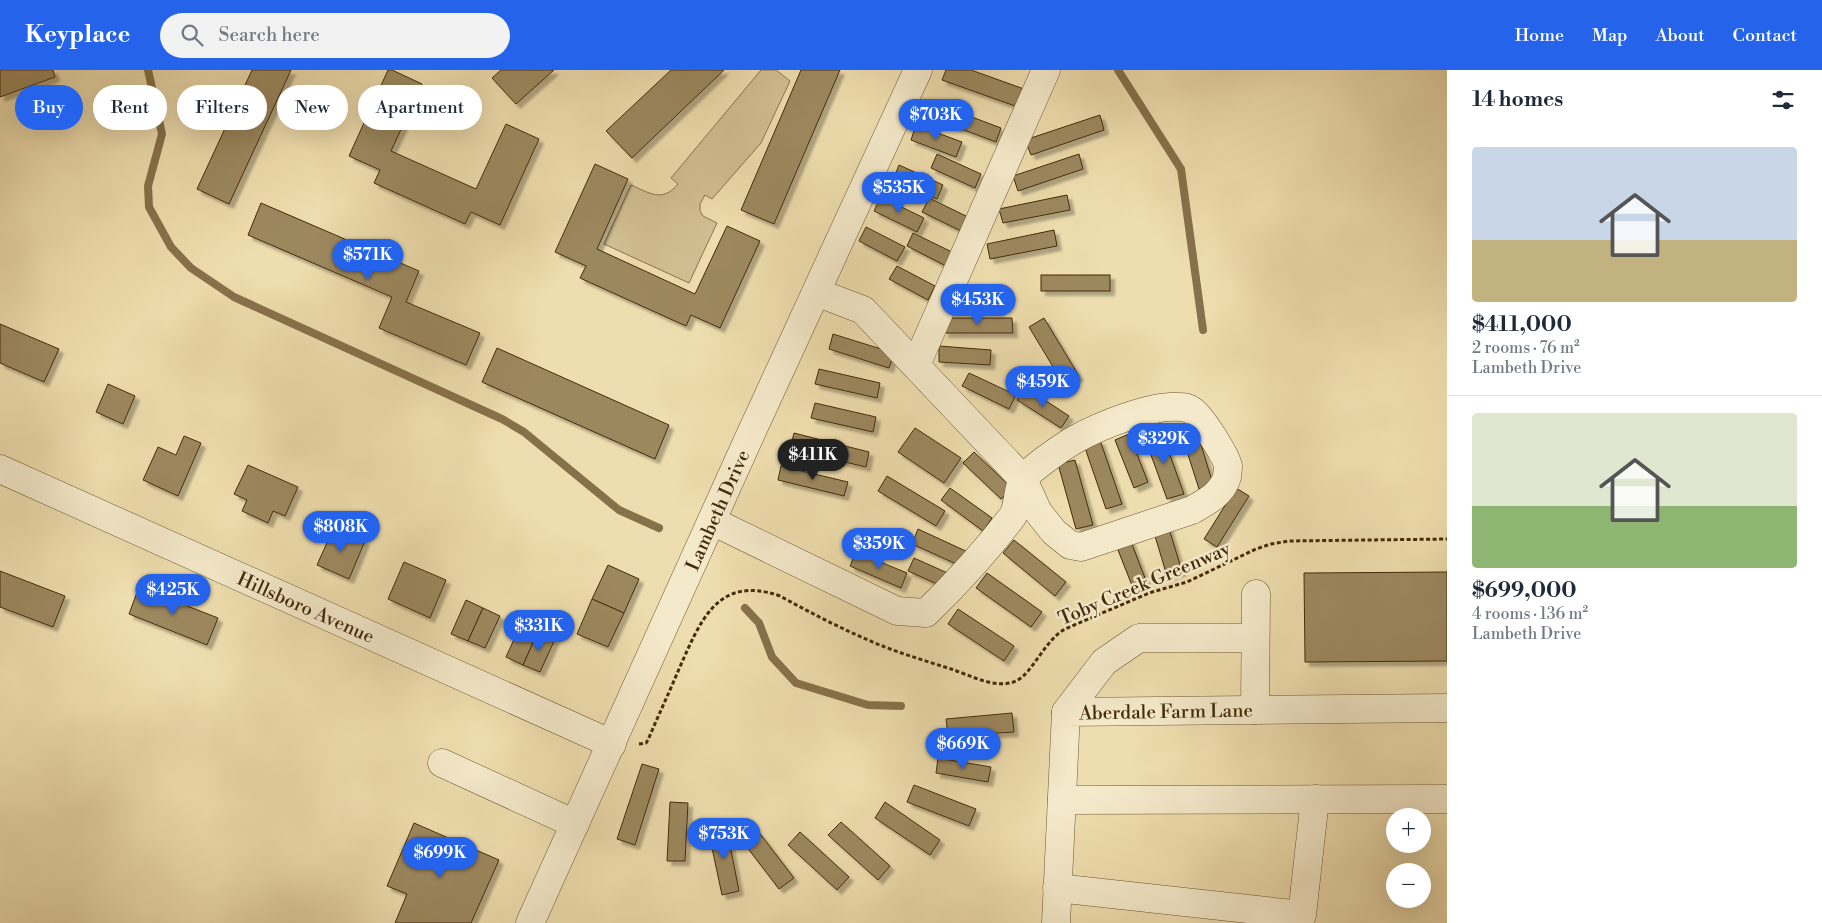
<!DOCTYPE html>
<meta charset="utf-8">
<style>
body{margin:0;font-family:"Libre Bodoni",serif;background:#f2f2f3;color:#1f2937;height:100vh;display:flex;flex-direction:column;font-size:19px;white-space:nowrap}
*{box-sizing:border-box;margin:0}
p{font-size:16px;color:#747a83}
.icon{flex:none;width:28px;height:28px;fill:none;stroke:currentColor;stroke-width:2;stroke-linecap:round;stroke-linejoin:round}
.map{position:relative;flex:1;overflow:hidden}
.details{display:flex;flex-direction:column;background:#fff;width:375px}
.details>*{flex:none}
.top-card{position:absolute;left:15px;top:15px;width:475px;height:45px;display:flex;gap:10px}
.buttons{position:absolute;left:1386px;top:738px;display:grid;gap:10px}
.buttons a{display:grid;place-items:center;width:45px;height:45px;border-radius:50%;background:#fff;box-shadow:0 5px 20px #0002;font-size:25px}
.price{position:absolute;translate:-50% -42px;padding:0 11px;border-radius:18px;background:#2563eb;color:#fff;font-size:16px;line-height:32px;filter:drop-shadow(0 1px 2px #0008)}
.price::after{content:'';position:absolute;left:50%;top:30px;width:15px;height:11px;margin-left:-8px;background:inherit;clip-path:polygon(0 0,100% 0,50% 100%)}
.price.selected{background:#222;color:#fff}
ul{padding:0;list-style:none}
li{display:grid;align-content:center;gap:10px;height:265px;padding:0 25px}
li+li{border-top:1px solid #e0e1e3}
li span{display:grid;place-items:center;height:155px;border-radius:5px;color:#555}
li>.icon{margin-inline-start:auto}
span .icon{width:90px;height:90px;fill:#fffc;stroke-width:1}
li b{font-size:21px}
h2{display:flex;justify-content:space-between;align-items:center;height:60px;padding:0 25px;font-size:21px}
.chip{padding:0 18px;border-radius:22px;background:#fff;box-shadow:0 5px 20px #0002;font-size:18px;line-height:45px}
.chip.selected{background:#2563eb;color:#fff}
header{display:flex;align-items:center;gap:30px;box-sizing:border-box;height:70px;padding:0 25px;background:#2563eb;color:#fff}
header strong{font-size:24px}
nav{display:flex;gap:28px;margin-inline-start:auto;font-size:18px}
.search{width:350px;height:45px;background:#f2f2f3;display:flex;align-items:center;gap:12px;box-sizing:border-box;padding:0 18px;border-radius:28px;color:#747a83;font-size:19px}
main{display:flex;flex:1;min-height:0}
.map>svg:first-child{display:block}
.green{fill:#d1bf92;stroke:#8a754e}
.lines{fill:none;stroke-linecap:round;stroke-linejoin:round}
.stream{stroke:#87714b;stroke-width:8}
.building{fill:#9c885f;stroke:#442b0a;filter:url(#shadow)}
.minor-casing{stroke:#6e5833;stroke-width:29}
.path{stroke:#442b0a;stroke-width:3;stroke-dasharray:4 2.5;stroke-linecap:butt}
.minor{stroke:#f4e9ca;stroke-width:28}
.labels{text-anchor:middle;stroke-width:5;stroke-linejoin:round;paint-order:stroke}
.street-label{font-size:19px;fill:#442b0a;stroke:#f4e9ca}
</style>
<header>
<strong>Keyplace</strong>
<div class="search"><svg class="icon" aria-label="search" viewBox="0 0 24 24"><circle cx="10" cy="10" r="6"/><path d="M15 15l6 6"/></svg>Search here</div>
<nav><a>Home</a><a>Map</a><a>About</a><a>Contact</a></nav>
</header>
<main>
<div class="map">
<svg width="1447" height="853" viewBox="0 0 1447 853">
<defs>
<filter id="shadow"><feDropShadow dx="4.5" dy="4.5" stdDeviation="1" flood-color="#0004"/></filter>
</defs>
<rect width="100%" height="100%" fill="#eeddae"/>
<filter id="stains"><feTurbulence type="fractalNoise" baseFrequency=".004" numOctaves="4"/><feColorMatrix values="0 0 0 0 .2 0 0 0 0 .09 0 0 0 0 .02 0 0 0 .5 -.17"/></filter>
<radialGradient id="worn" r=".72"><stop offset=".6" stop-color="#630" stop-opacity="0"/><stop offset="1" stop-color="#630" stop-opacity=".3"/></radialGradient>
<!-- green -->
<path class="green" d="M 761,0 L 776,0 L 790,11 L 761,73 L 712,129 L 705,125 L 700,134 L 700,141 L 703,146 L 717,153 L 689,213 L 604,174 L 631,115 C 650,123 662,133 678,114 L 671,108 Z"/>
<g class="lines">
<!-- stream -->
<g class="stream">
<polyline points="148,0 162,64 148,116 149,137 171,177 191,198 234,227 502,349 524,362 619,440 659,458"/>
<polyline points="1118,0 1181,99 1203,260"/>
<polyline points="745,538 759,553 772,587 796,613 868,635 901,636"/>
</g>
</g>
<!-- building -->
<g class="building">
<polygon points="0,0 53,0 55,7 0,27"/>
<polygon points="252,0 291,0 229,134 197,119"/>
<polygon points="388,0 392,0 422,14 391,81 476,119 506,54 539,69 500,155 471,142 465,154 374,113 380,100 349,86"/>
<polygon points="501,0 554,0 516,34 492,8"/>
<polygon points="671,0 724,0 632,88 606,61"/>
<polygon points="801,0 840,0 774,154 741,140"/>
<polygon points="946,0 971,0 1024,19 1018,37 942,10"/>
<polygon points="956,41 1001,58 996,72 951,55"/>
<polygon points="1100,45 1104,60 1031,85 1025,70"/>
<polygon points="916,55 962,72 956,87 911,70"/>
<polygon points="937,84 981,104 975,118 931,98"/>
<polygon points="1079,84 1083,99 1018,121 1013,106"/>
<polygon points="595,94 628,109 597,179 695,224 727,156 760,171 720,258 691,245 686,256 580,208 586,196 555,182"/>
<polygon points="899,95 943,115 937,129 893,110"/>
<polygon points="1067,125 1070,140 1003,153 999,139"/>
<polygon points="881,127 924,148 917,162 874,141"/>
<polygon points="929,128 968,147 961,161 922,142"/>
<polygon points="261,133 419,201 406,232 480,263 466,295 379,258 392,227 248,165"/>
<polygon points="866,157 905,177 897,191 859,171"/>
<polygon points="1054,160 1057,176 990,189 987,174"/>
<polygon points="913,163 952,182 946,196 907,176"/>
<polygon points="897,196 935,216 928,230 889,209"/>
<rect x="1041" y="205" width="69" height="16"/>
<polygon points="944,248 1012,248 1013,263 944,263"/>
<polygon points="1044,248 1079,306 1064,315 1029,257"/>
<polygon points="0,254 59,279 44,312 0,293"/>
<polygon points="833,264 894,283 889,298 829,279"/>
<polygon points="939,276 991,280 990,295 939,292"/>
<polygon points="497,278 669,355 655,389 482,312"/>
<polygon points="819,299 880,313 877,328 815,314"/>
<polygon points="969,303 1016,325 1009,339 962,316"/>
<polygon points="108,314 135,326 123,354 96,342"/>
<polygon points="1025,317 1069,346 1061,358 1017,330"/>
<polygon points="815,333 876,347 873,362 811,348"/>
<polygon points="915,358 961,388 944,413 898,382"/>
<polygon points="1161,360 1184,424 1167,429 1144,366"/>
<polygon points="794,363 869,382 866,397 790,379"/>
<polygon points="1129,364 1148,412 1134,418 1115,370"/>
<polygon points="1198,365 1213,414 1199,419 1183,369"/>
<polygon points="184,366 201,373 178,426 143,410 158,377 176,385"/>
<polygon points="1100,370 1122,434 1106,439 1084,375"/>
<polygon points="974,382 1012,418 1001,429 963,393"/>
<polygon points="1075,390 1093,455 1076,459 1058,394"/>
<polygon points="248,395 298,417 285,446 273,441 268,453 242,441 247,430 234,424"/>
<polygon points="781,396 848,412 844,426 778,410"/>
<polygon points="887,406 945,441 936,456 878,421"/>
<polygon points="950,418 992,448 983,461 941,430"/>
<polygon points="1236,418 1249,426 1217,477 1204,469"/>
<polygon points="1167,452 1182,501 1167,506 1152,456"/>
<polygon points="334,457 365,471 349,509 317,495"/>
<polygon points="918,459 970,483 963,497 912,474"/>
<polygon points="1128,464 1147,513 1133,518 1114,470"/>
<polygon points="1014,470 1066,512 1055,526 1003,483"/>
<polygon points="856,482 907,503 901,518 850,496"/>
<polygon points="914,488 952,505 946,518 908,501"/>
<polygon points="404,492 446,510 430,548 388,529"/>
<polygon points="608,495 639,509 624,543 592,529"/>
<polygon points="0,501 65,526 53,557 0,537"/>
<polygon points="1447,502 1447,591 1305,592 1304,503"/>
<polygon points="987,503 1042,542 1031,557 976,518"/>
<polygon points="139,517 218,548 207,575 129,544"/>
<polygon points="592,529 624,543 608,577 577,564"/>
<polygon points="466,530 483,538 468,571 451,564"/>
<polygon points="483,538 500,546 485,578 468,571"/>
<polygon points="958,539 1014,576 1004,591 948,554"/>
<polygon points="521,554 538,562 523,595 506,587"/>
<polygon points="538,562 555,569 540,602 523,595"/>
<polygon points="1012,643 1014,662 948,666 946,649"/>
<polygon points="938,688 991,697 988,712 936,703"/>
<polygon points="642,694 659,699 635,775 617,769"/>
<polygon points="914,715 976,739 969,756 907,732"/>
<polygon points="670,732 688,733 685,791 667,791"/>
<polygon points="885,732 940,770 930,785 875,748"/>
<polygon points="841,752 890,796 878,810 828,765"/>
<polygon points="414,753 499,790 471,853 395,853 407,824 387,816"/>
<polygon points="726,755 739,821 722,825 708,759"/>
<polygon points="758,761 794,808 779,819 743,772"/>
<polygon points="800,762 849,807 837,820 788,775"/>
</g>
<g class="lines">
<!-- minor casing -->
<g class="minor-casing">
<g id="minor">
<polyline points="916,295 1046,0"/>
<polyline points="0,399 612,674"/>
<path d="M 712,451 L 897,541 L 926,543 C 957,513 986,481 1012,447 C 1019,437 1017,422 1022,411 C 1027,401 1065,375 1076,369 C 1099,356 1153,334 1180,337 C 1183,337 1188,338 1191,340 C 1200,344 1226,386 1228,396 C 1228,399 1227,405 1227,407 C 1222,424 1206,432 1192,440 L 1081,477 L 1070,475 L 1054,462 L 1038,442 L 1023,409 L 863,240 L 816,222"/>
<polyline points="1255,640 1256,524"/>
<polyline points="1066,642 1104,592 1139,568 1255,568"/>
<polyline points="442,693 575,754"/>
<polyline points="1062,730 1447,729"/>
<polyline points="1057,818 1302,845 1315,729"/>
<polyline points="530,853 748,370 918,0"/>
<polyline points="1056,853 1066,642 1447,638"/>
</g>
</g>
<!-- path -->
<path class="path" d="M 639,674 L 646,673 L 648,670 C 658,646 669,623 679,599 C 700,552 717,504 780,526 C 809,542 838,557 868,570 C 895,582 923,590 951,599 C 970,605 996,620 1016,611 C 1033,603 1044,571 1065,559 L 1149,523 L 1187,512 L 1256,479 L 1271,474 L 1289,471 L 1447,469"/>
<!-- minor -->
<use href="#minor" class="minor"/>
</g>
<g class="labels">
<!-- street labels -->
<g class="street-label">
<text transform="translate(717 440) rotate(-66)" y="7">Lambeth Drive</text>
<text transform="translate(1144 513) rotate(-23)" y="7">Toby Creek Greenway</text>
<text transform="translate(306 537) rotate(24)" y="7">Hillsboro Avenue</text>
<text transform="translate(1166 641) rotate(-1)" y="7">Aberdale Farm Lane</text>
</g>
</g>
<rect width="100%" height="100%" filter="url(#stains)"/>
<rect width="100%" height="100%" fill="url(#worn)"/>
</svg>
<div class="buttons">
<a>+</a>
<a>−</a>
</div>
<b class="price" style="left:936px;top:71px">$703K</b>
<b class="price" style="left:899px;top:144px">$535K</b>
<b class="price" style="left:368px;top:211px">$571K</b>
<b class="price" style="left:978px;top:256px">$453K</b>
<b class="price" style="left:1043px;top:338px">$459K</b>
<b class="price" style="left:1164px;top:395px">$329K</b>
<b class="price selected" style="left:813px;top:411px">$411K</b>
<b class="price" style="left:341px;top:483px">$808K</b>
<b class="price" style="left:879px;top:500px">$359K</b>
<b class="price" style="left:173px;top:546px">$425K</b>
<b class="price" style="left:539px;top:582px">$331K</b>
<b class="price" style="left:963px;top:700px">$669K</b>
<b class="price" style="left:724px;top:790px">$753K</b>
<b class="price" style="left:440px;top:809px">$699K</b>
<div class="top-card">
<a class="chip selected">Buy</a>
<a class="chip">Rent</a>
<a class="chip">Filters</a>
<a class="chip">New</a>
<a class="chip">Apartment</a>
</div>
</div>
<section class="details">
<h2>14 homes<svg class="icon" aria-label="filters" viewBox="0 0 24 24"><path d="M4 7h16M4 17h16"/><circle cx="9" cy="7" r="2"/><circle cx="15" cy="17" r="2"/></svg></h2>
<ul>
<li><span style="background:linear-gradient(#c9d6e8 60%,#c2b280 0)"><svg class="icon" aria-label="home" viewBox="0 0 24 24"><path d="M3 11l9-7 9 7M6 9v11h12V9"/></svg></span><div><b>$411,000</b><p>2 rooms · 76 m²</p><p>Lambeth Drive</p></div></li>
<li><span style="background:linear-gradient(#dfe7d0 60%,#8fb573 0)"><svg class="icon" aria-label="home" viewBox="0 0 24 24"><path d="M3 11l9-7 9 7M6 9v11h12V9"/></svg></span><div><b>$699,000</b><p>4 rooms · 136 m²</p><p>Lambeth Drive</p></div></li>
</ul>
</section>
</main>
